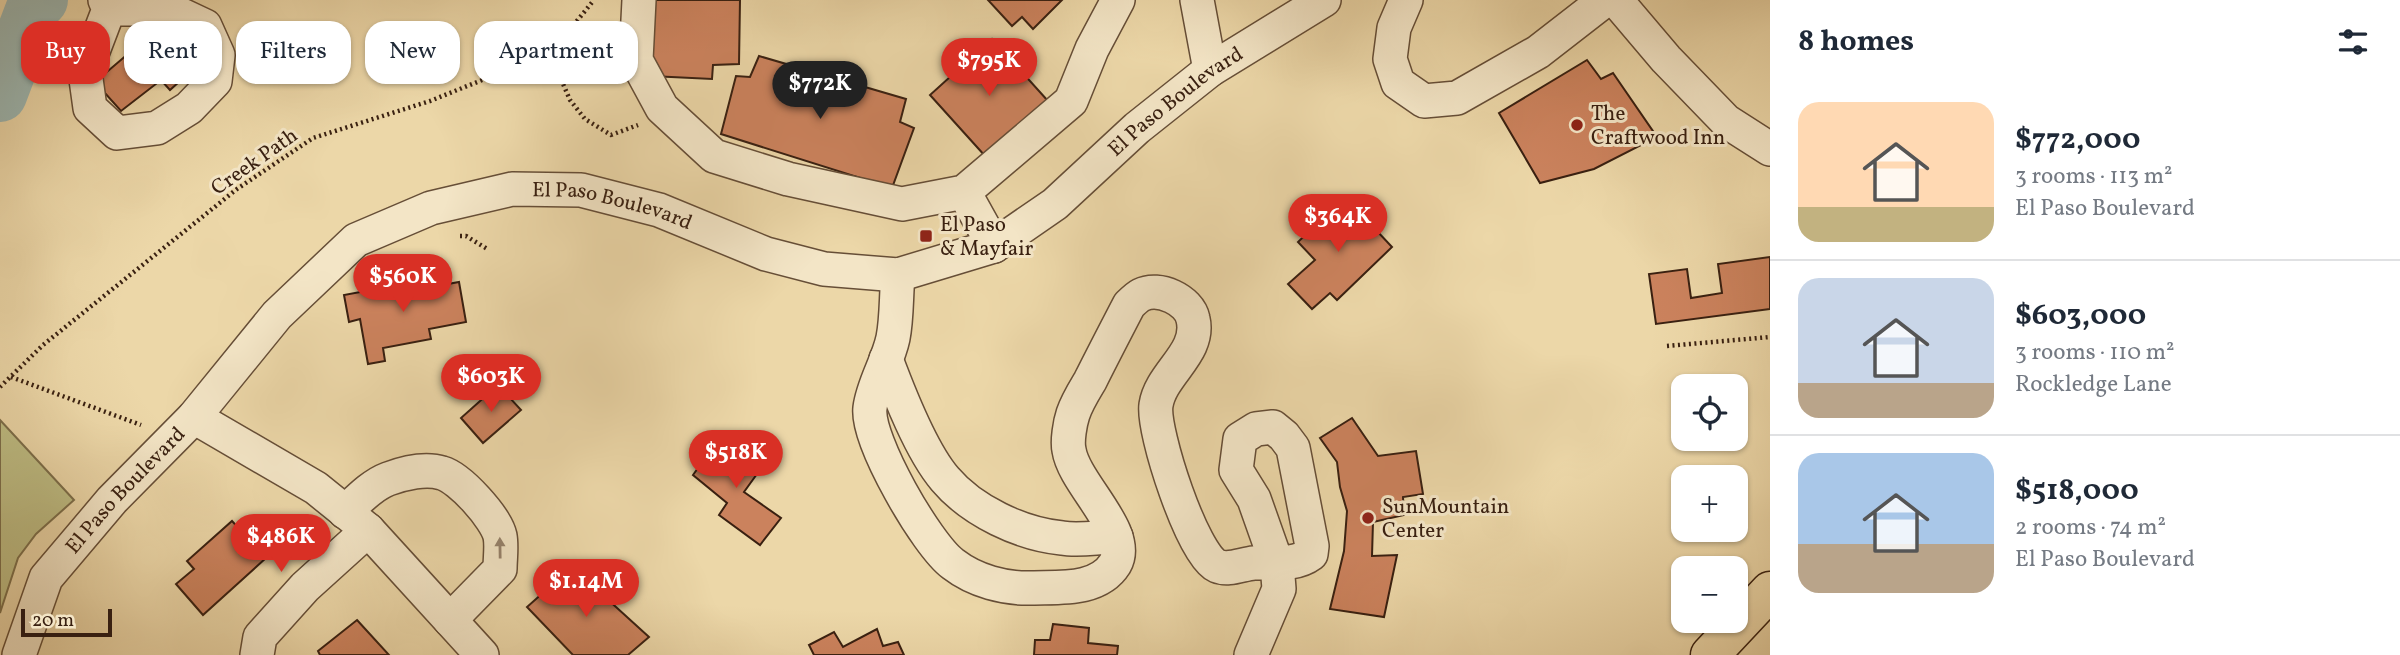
<!DOCTYPE html>
<meta charset="utf-8">
<style>
body{margin:0;font-family:Vollkorn,serif;background:#f2f2f3;color:#1f2937;height:100vh;display:flex;flex-direction:column;font-size:26px;white-space:nowrap}
*{box-sizing:border-box;margin:0}
p{font-size:23px;color:#747a83}
.icon{flex:none;width:38px;height:38px;fill:none;stroke:currentColor;stroke-width:2;stroke-linecap:round;stroke-linejoin:round}
.map{position:relative;flex:1;overflow:hidden}
.panel{display:flex;flex-direction:column;background:#fff;width:630px}
.panel>*{flex:none}
.top-card{position:absolute;left:21px;top:21px;width:665px;height:63px;display:flex;gap:14px}
.buttons{position:absolute;left:1671px;top:374px;display:grid;gap:14px}
.buttons a{display:grid;place-items:center;width:77px;height:77px;border-radius:14px;background:#fff;box-shadow:0 2px 5px #0004;font-size:35px}
.scale{position:absolute;left:21px;bottom:18px;width:91px;box-sizing:border-box;padding-left:7px;border:4px solid #392011;border-top:0;font-size:19px;line-height:24px;white-space:nowrap;color:#392011;-webkit-text-stroke:5px #f3e5c6;paint-order:stroke}
.price{position:absolute;translate:-50% -60px;padding:0 16px;border-radius:24px;background:#d93025;color:#fff;font-size:23px;line-height:46px;filter:drop-shadow(0 2px 4px #0008)}
.price::after{content:'';position:absolute;left:50%;top:42px;width:21px;height:16px;margin-left:-10px;background:inherit;clip-path:polygon(0 0,100% 0,50% 100%)}
.price.on{background:#222;color:#fff}
ul{padding:0;list-style:none}
li{display:flex;align-items:center;gap:21px;height:175px;padding:0 28px}
li+li{border-top:2px solid #e0e1e3}
li span{display:grid;place-items:center;flex:none;width:196px;height:140px;border-radius:21px;color:#555}
li>.icon{margin-inline-start:auto}
span .icon{width:84px;height:84px;fill:#fffc;stroke-width:1}
li b{font-size:30px}
h2{display:flex;justify-content:space-between;align-items:center;height:84px;padding:0 28px;font-size:30px}
.pill{padding:0 24px;border-radius:21px;background:#fff;box-shadow:0 2px 5px #0004;font-size:24px;line-height:63px}
.pill.on{background:#d93025;color:#fff}
main{display:flex;flex:1;min-height:0}
.map>svg:first-child{display:block}
.green{fill:#bebd84;stroke:#7c6e4a;stroke-width:2}
.lines{fill:none;stroke-linecap:round;stroke-linejoin:round}
.river{stroke:#9cb7b2;stroke-width:54}
.building{fill:#cb825d;stroke:#392011;stroke-width:2}
.minor-casing{stroke:#664e37;stroke-width:36}
.highway-casing{stroke:#392011;stroke-width:41}
.path{stroke:#392011;stroke-width:4.5;stroke-dasharray:2 3.5;stroke-linecap:butt}
.minor{stroke:#f3e5c6;stroke-width:33}
.highway{stroke:#ecd7a8;stroke-width:38}
.oneway{fill:#96826c}
.poi-dot{fill:#8f2418;stroke:#f3e5c6;stroke-width:2.5}
.labels{text-anchor:middle;stroke-width:6;stroke-linejoin:round;paint-order:stroke}
.street-label{font-size:21px;fill:#392011;stroke:#f3e5c6}
.poi-label{font-size:21px;fill:#392011;stroke:#f3e5c6;text-anchor:start}
</style>
<main>
<div class="map">
<svg width="1770" height="655" viewBox="0 0 1770 655">
<rect width="100%" height="100%" fill="#ecd7a8"/>
<filter id="stains"><feTurbulence type="fractalNoise" baseFrequency=".00286" numOctaves="4"/><feColorMatrix values="0 0 0 0 .2 0 0 0 0 .09 0 0 0 0 .02 0 0 0 .5 -.17"/></filter>
<radialGradient id="worn" r=".72"><stop offset=".6" stop-color="#630" stop-opacity="0"/><stop offset="1" stop-color="#630" stop-opacity=".3"/></radialGradient>
<!-- green -->
<polygon class="green" points="0,420 74,500 36,534 18,558 0,613"/>
<g class="lines">
<!-- river -->
<polyline class="river" points="0,95 33,8 41,0"/>
</g>
<!-- building -->
<g class="building">
<polygon points="653,0 740,0 739,64 713,65 712,79 651,76"/>
<polygon points="988,0 1062,0 1033,29 1022,17 1012,26"/>
<polygon points="169,19 196,49 181,62 190,72 170,90 161,80 121,111 95,82"/>
<polygon points="992,39 1048,101 986,157 930,95"/>
<polygon points="759,56 906,99 900,122 914,128 892,188 721,134 736,76 750,77"/>
<polygon points="1587,60 1601,79 1613,73 1657,137 1594,169 1540,183 1499,113"/>
<polygon points="1345,197 1392,247 1337,300 1330,293 1312,309 1288,284 1315,260 1298,242"/>
<polygon points="1770,257 1770,309 1656,324 1649,274 1687,269 1691,298 1722,293 1718,264"/>
<polygon points="425,280 426,288 459,282 466,322 429,329 431,339 383,348 385,361 368,364 360,319 349,322 344,295"/>
<polygon points="498,385 521,410 483,443 461,418"/>
<polygon points="1352,418 1378,456 1416,451 1423,494 1403,497 1404,515 1373,522 1372,556 1397,555 1384,617 1330,609 1344,551 1347,511 1340,487 1337,462 1320,438"/>
<polygon points="721,436 762,467 744,492 781,518 760,545 719,515 727,503 693,475"/>
<polygon points="232,521 266,558 203,615 176,584 194,569 187,561"/>
<polygon points="572,567 649,637 628,655 573,655 527,607"/>
<polygon points="357,620 389,655 320,655 318,651"/>
<polygon points="1053,624 1089,628 1088,643 1118,646 1117,655 1034,655 1035,640 1050,640"/>
<polygon points="877,629 883,646 898,642 904,655 814,655 809,645 834,632 843,647"/>
</g>
<g class="lines">
<!-- minor casing -->
<g class="minor-casing">
<g id="minor">
<polyline points="105,0 109,9 85,72 90,108 117,133 157,128 189,108 215,81 218,55 205,26 169,9 109,9"/>
<polyline points="639,0 636,60 662,108 714,156 788,179 902,204 964,192 1071,101 1092,49 1118,0"/>
<polyline points="1197,0 1210,70"/>
<polyline points="1406,0 1394,28 1390,59 1398,83 1424,101 1457,98 1538,52 1605,0"/>
<polyline points="1616,0 1666,59 1726,121 1770,149"/>
<polyline points="964,192 994,246"/>
<path d="M 898,275 C 896,295 897,318 893,338 C 888,362 873,384 870,408 C 866,440 927,545 953,564 C 975,581 1005,589 1032,588 C 1060,587 1098,591 1115,564 C 1133,532 1074,484 1069,450 C 1067,441 1070,423 1073,414 C 1077,402 1084,391 1090,381 C 1103,355 1116,330 1129,305 C 1132,302 1137,297 1141,295 C 1159,286 1189,300 1193,319 C 1201,353 1161,373 1156,405 C 1152,431 1193,556 1217,566 C 1229,571 1242,564 1254,563 C 1273,562 1295,566 1311,554 L 1312,546 L 1293,448 L 1284,436 L 1273,427 L 1256,429 L 1240,439 L 1236,470 L 1254,499 L 1277,564 L 1279,589 L 1251,655"/>
<path d="M 886,359 C 899,394 921,451 945,479 C 972,511 1021,534 1062,538 C 1079,541 1098,537 1116,537"/>
<polyline points="194,417 316,488 368,530 482,655"/>
<path d="M 345,512 C 358,500 372,485 388,479 C 404,473 426,468 442,473 C 460,478 496,518 500,536 C 502,546 500,559 500,569 L 450,620"/>
<path id="s1" d="M 19,655 L 46,578 L 112,500 L 194,417 L 277,315 L 356,240 L 431,208 L 512,189 L 581,190 L 659,210 L 766,254 L 824,269 L 898,275 L 994,246 L 1055,204 L 1137,128 L 1210,70 L 1324,0"/>
<polyline points="257,655 260,637 305,587 368,530"/>
</g>
</g>
<!-- highway casing -->
<g class="highway-casing">
<polyline id="highway" points="1710,655 1770,591"/>
</g>
<!-- path -->
<g class="path">
<polyline points="548,49 570,100 585,119 611,135 638,125"/>
<polyline points="460,236 466,236 489,250"/>
<polyline points="1667,346 1770,337"/>
<polyline points="11,377 141,425"/>
<polyline points="0,387 43,345 237,189 313,138 430,101 512,68 558,44 594,0"/>
</g>
<!-- minor -->
<use href="#minor" class="minor"/>
<!-- highway -->
<use href="#highway" class="highway"/>
</g>
<!-- one-way arrows -->
<defs><path id="oneway-solid" d="M-6-.8H1V-3.2L6.5 0L1 3.2V.8H-6Z" transform="scale(1.75)"/></defs>
<use class="oneway" href="#oneway-solid" transform="translate(500 548) rotate(-91)"/>
<!-- markers -->
<g class="poi-dot">
<circle cx="1577" cy="125" r="7"/>
<rect x="919" y="229" width="14" height="14" rx="3.5"/>
<circle cx="1368" cy="518" r="7"/>
</g>
<g class="labels">
<!-- street labels -->
<g class="street-label">
<text dy="7" stroke="none"><textPath href="#s1" startOffset="1438">El Paso Boulevard</textPath></text>
<text transform="translate(254 161) rotate(-35)" y="7">Creek Path</text>
<text dy="7" stroke="none"><textPath href="#s1" startOffset="808">El Paso Boulevard</textPath></text>
<text dy="7" stroke="none"><textPath href="#s1" startOffset="200">El Paso Boulevard</textPath></text>
</g>
<!-- poi labels -->
<g class="poi-label">
<text x="1591" y="120">The<tspan x="1591" dy="24">Craftwood Inn</tspan></text>
<text x="940" y="231">El Paso<tspan x="940" dy="24">&amp; Mayfair</tspan></text>
<text x="1382" y="513">SunMountain<tspan x="1382" dy="24">Center</tspan></text>
</g>
</g>
<rect width="100%" height="100%" filter="url(#stains)"/>
<rect width="100%" height="100%" fill="url(#worn)"/>
</svg>
<div class="buttons">
<a><svg class="icon" aria-label="locate" viewBox="0 0 24 24"><circle cx="12" cy="12" r="6"/><path d="M12 2v4M12 18v4M2 12h4M18 12h4"/></svg></a>
<a>+</a>
<a>−</a>
</div>
<div class="scale">20 m</div>
<b class="price" style="left:989px;top:98px">$795K</b>
<b class="price on" style="left:820px;top:121px">$772K</b>
<b class="price" style="left:1338px;top:254px">$364K</b>
<b class="price" style="left:403px;top:314px">$560K</b>
<b class="price" style="left:491px;top:414px">$603K</b>
<b class="price" style="left:736px;top:490px">$518K</b>
<b class="price" style="left:281px;top:574px">$486K</b>
<b class="price" style="left:586px;top:619px">$1.14M</b>
<div class="top-card">
<a class="pill on">Buy</a>
<a class="pill">Rent</a>
<a class="pill">Filters</a>
<a class="pill">New</a>
<a class="pill">Apartment</a>
</div>
</div>
<section class="panel">
<h2>8 homes<svg class="icon" aria-label="filters" viewBox="0 0 24 24"><path d="M4 7h16M4 17h16"/><circle cx="9" cy="7" r="2"/><circle cx="15" cy="17" r="2"/></svg></h2>
<ul>
<li><span style="background:linear-gradient(#ffd9b3 75%,#c2b280 0)"><svg class="icon" aria-label="home" viewBox="0 0 24 24"><path d="M3 11l9-7 9 7M6 9v11h12V9"/></svg></span><div><b>$772,000</b><p>3 rooms · 113 m²</p><p>El Paso Boulevard</p></div></li>
<li><span style="background:linear-gradient(#c9d6e8 75%,#b9a48a 0)"><svg class="icon" aria-label="home" viewBox="0 0 24 24"><path d="M3 11l9-7 9 7M6 9v11h12V9"/></svg></span><div><b>$603,000</b><p>3 rooms · 110 m²</p><p>Rockledge Lane</p></div></li>
<li><span style="background:linear-gradient(#a9c7e8 65%,#b9a48a 0)"><svg class="icon" aria-label="home" viewBox="0 0 24 24"><path d="M3 11l9-7 9 7M6 9v11h12V9"/></svg></span><div><b>$518,000</b><p>2 rooms · 74 m²</p><p>El Paso Boulevard</p></div></li>
</ul>
</section>
</main>
